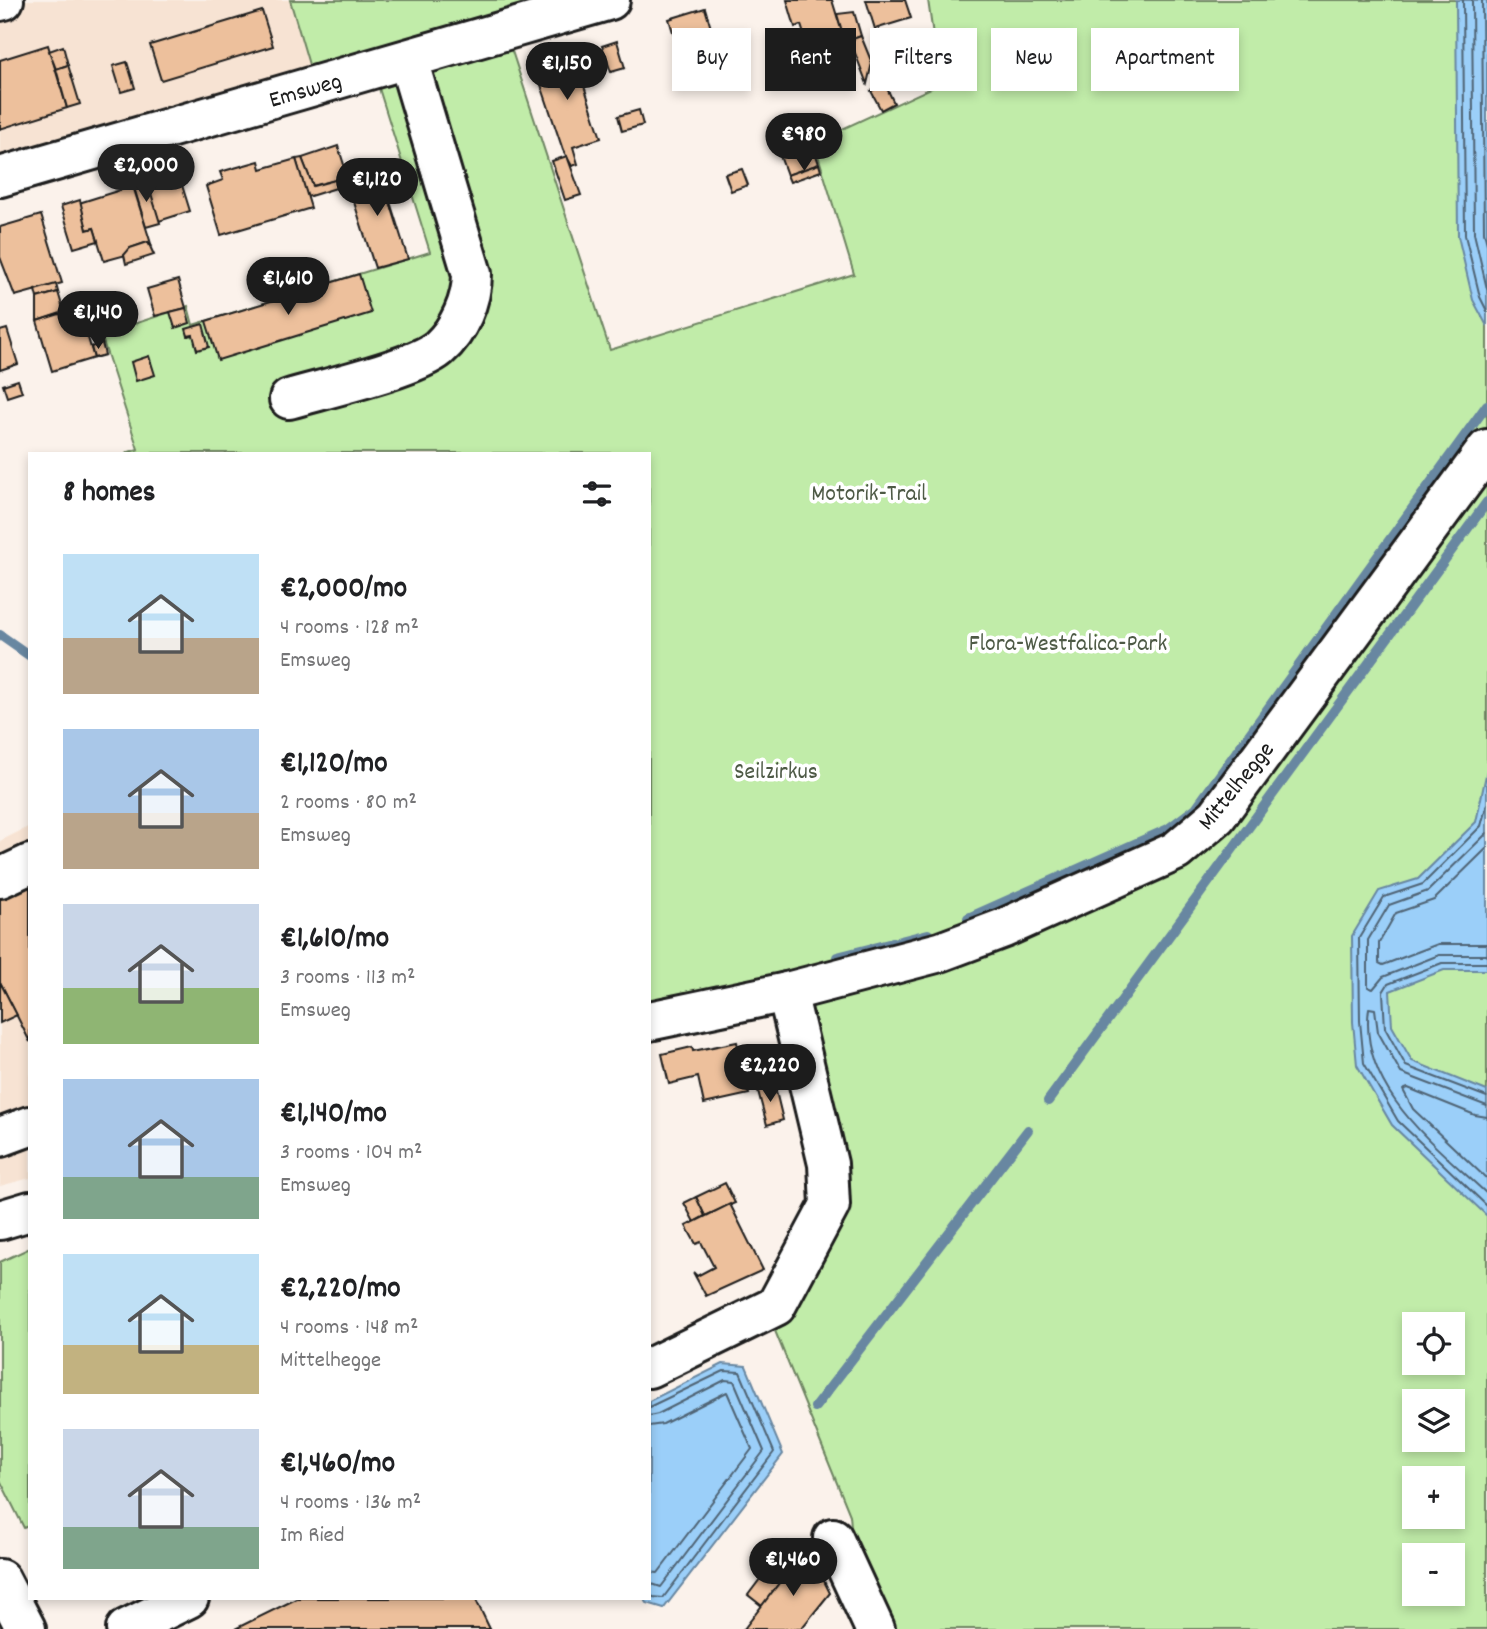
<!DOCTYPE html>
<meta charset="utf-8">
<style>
body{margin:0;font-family:Dekko,sans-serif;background:#f2f2f2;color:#202124;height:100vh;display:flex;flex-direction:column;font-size:26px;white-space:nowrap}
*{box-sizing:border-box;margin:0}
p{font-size:23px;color:#757577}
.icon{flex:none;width:38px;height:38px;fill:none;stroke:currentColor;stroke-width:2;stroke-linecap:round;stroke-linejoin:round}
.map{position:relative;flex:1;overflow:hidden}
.sheet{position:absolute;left:28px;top:452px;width:623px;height:1148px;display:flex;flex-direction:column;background:#fff;border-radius:0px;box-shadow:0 4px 10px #0003}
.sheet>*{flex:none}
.hud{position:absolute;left:672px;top:28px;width:665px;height:63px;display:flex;gap:14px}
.buttons{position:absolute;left:1402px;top:1312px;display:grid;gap:14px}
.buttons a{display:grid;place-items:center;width:63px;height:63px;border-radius:0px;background:#fff;box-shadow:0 4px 10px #0003;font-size:35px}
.price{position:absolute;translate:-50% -60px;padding:0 16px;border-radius:24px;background:#1c1c1c;color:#fff;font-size:23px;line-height:46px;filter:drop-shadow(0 2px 4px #0008)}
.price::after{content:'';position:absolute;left:50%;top:42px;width:21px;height:16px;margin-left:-10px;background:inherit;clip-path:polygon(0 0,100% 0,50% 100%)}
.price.current{background:#222;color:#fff}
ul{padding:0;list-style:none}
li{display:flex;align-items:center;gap:21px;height:175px;padding:0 35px}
li span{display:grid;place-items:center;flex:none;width:196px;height:140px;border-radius:0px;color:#555}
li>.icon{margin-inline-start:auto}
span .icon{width:84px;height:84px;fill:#fffc;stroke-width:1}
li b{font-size:30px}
h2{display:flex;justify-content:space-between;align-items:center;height:84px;padding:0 35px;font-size:30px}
.pill{padding:0 24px;border-radius:0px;background:#fff;box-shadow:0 4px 10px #0003;font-size:24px;line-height:63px}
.pill.current{background:#1c1c1c;color:#fff}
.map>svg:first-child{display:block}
.built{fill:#f7e3d3}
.green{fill:#c1eca9;stroke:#6e8462;stroke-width:2;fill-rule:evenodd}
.water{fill:#9bcff9;stroke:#6887a1;stroke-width:2}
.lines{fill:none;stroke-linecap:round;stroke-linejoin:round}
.shore{stroke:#4f6474;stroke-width:2}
.stream{stroke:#6887a1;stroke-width:10}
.building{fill:#edc09c;stroke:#1c1c1c;stroke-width:2}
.minor-casing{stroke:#1c1c1c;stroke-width:44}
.minor{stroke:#fff;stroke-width:38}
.labels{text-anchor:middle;stroke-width:7;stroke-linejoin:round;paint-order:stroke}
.street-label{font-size:24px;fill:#1c1c1c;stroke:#fff}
.park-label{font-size:24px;fill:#4e5a46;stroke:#fff}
</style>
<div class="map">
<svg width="1487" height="1629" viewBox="0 0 1487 1629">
<rect width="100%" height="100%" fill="#fbf2eb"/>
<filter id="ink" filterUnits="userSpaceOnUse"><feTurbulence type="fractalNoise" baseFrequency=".0143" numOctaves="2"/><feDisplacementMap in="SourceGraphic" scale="14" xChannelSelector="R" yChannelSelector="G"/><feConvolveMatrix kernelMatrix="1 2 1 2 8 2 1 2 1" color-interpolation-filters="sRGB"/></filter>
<g filter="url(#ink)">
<!-- built -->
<g class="built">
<polygon points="0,0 290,0 310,68 0,159"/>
<polygon points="30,826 30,1178 0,1186 0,841"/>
</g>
<!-- green -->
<g class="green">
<polygon points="290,0 539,0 310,68"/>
<path d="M 928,0 L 1487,0 L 1487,1629 L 888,1629 L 854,1560 L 850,1515 L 771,1321 L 840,1207 L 794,974 L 649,1006 L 649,453 L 126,453 L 138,449 L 101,335 L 188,306 L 193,325 L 430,252 L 377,82 L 509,42 L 610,350 L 854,274 L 814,142 L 940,84 ZM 1414,1325 L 1452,1325 L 1452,1363 L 1414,1363 ZM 1414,1402 L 1452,1402 L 1452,1440 L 1414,1440 ZM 1414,1479 L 1452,1479 L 1452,1517 L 1414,1517 ZM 1414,1556 L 1452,1556 L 1452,1594 L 1414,1594 Z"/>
<polygon points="30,1248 30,1525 24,1528 0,1480 0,1262"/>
</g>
<!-- water -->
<g class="water">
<polygon points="1456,0 1487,0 1487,326 1473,300 1458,236"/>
<polygon points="1487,770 1487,970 1444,970 1390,991 1392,1026 1412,1061 1487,1091 1487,1216 1392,1125 1357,1065 1353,1022 1352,936 1379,891 1418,879 1476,822"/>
<polygon points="723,1364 746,1366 783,1454 664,1608 647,1603 644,1598 649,1598 649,1401"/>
</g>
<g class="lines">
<!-- shore -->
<g class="shore">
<polyline points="1463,0 1465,235 1480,297 1487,311"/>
<polyline points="1472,0 1474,233 1487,289"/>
<polyline points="1482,0 1484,232 1487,244"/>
<polyline points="1487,804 1481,826 1423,884 1384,897 1359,938 1360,1021 1364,1063 1398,1121 1487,1206"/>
<polyline points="1487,833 1428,891 1389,905 1368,940 1368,987 1373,989 1383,977 1439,955 1487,955"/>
<polyline points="1487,848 1434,900 1396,913 1379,943 1379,963 1383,965 1438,944 1487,944"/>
<polyline points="1487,963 1442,963 1388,984 1383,992 1385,1028 1406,1066 1487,1097"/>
<path d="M 1487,1106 L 1401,1073 L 1378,1032 L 1375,1009 L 1369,1008 C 1358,1089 1435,1145 1487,1194"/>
<polyline points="1487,1117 1475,1115 1408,1088 1403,1090 1413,1109 1487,1179"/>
<polyline points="649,1407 724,1371 740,1372 774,1452 663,1598 653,1597 649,1593"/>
<polyline points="649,1416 658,1414 725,1380 734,1381 764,1451 661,1587 649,1583"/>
<polyline points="649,1426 663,1424 727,1392 752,1449 658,1573 649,1572"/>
</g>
<!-- stream -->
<g class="stream">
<polyline points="0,635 30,656"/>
<polyline points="968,918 1168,829 1196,808 1487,405"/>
<polyline points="837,957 928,934"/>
<polyline points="1048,1101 1487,502"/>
<polyline points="815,1407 1028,1130"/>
</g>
</g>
<!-- building -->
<g class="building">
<polygon points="787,0 832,0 845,42 810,53 801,25 795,27"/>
<polygon points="866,0 905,0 911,18 875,29"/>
<polygon points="705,8 725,75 689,85 669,19"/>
<polygon points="262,11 273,46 161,80 150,45"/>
<polygon points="854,12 861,36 845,42 837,14"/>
<polygon points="861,36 872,63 867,84 850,40"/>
<polygon points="617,41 625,68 611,72 602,46"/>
<polygon points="48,45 67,108 0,129 0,60"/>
<polygon points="63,46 68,65 56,69 49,51"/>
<polygon points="572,49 601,138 573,147 578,164 572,166 563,150 533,61"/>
<polygon points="127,62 135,88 121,92 113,66"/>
<polygon points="68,65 80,104 67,108 56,69"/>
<polygon points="885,84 894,103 881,110 871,91"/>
<polygon points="639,110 643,125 622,131 618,116"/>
<polygon points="805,126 811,142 778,154 772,138"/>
<polygon points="811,141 819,164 787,175 779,153"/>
<polygon points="338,146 348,177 313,186 302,158"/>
<polygon points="567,156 581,195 565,200 552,161"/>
<polygon points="302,158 313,186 346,177 349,184 307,197 296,159"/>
<polygon points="296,159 311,208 221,235 206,186 223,180 220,172 259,161 261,169"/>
<polygon points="819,164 821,171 790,182 787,175"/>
<polygon points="379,167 408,259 375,268 346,177"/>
<polygon points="177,169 190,211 159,221 146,179"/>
<polygon points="742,169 748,185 731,191 725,174"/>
<polygon points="147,180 160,223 146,227 133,184"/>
<polygon points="133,186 152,247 148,242 130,248 126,255 104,261 94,228 87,230 79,203"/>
<polygon points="80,200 87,230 94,228 98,241 74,248 61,206"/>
<polygon points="41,215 62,283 15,296 0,257 0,227"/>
<polygon points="148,242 154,255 126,264 124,255 130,248"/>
<polygon points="359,274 371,313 218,360 206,321"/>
<polygon points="178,280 186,308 155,316 147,289"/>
<polygon points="56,284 58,292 37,298 35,290"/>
<polygon points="58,292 64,312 37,321 37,298"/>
<polygon points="128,299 134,322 123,325 116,302"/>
<polygon points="90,304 98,329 86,332 79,308"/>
<polygon points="79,308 94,358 52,371 37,321"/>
<polygon points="186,308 190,323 175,328 170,312"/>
<polygon points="203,324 209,347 197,350 193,335 188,336 186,329"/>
<polygon points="7,329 18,364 0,370 0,331"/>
<polygon points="102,343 105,355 94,358 91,347"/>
<polygon points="149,356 155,375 136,381 131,362"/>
<polygon points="18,380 22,392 7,397 3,385"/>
<polygon points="30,882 30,1042 0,982 0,897"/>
<polygon points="0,982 17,1015 0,1023"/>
<polygon points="737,1042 749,1094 704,1104 698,1077 669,1084 662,1054 692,1047 693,1051"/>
<polygon points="774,1083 783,1120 767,1125 757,1087"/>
<polygon points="725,1183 735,1203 705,1216 696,1197"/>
<polygon points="696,1197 705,1216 694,1222 684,1203"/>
<polygon points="730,1204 763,1270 706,1296 693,1272 697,1276 714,1267 701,1242 696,1244 686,1226"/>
<polygon points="788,1542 802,1553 762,1606 748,1595"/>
<polygon points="802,1553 811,1555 830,1593 801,1629 744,1629"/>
<polygon points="298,1598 475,1598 490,1629 235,1629"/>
</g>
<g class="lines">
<!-- minor casing -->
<g class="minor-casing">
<g id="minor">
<polyline points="0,1 4,0"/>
<polyline points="0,177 610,0"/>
<path d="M 289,399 C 323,389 416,368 439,348 C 459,330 472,300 472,274 L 408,60"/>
<polyline points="0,878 30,864"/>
<polyline points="649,1021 787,992 940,952 1004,928 1176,851 1217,816 1487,449"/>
<polyline points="0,1137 30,1126"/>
<polyline points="0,1220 30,1211"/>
<polyline points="649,1368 776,1306 830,1205 828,1164 787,992"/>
<polyline points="833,1538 875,1629"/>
<polyline points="0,1579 26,1629"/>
<polyline points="126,1629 189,1598"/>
</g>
</g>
<!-- minor -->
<use href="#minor" class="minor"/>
</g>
</g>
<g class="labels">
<!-- street labels -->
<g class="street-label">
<text transform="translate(305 89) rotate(-16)" y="8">Emsweg</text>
<text transform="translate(1235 785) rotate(-51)" y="8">Mittelhegge</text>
</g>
<!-- park labels -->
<g class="park-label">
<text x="869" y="500">Motorik-Trail</text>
<text x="1068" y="650">Flora-Westfalica-Park</text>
<text x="776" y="778">Seilzirkus</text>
</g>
</g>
</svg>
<div class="buttons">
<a><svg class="icon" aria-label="locate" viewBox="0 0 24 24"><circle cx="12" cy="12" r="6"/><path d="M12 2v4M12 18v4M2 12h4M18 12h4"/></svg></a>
<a><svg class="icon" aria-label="layers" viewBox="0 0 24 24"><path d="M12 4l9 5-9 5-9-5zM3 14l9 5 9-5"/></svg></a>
<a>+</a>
<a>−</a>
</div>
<b class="price" style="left:567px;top:102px">€1,150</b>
<b class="price" style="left:804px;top:173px">€980</b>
<b class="price current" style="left:146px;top:204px">€2,000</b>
<b class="price" style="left:377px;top:218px">€1,120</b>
<b class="price" style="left:288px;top:317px">€1,610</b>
<b class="price" style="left:98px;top:351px">€1,140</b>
<b class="price" style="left:770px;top:1104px">€2,220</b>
<b class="price" style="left:793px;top:1598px">€1,460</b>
<div class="hud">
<a class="pill">Buy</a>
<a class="pill current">Rent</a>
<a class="pill">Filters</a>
<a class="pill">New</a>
<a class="pill">Apartment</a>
</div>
<section class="sheet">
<h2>8 homes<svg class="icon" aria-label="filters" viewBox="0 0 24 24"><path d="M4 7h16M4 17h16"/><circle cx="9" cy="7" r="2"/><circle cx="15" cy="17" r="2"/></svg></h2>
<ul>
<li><span style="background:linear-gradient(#bfe0f5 60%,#b9a48a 0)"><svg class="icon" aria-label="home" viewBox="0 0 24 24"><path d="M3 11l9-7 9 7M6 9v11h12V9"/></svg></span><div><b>€2,000/mo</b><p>4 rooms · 128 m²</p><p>Emsweg</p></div></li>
<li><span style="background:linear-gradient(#a9c7e8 60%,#b9a48a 0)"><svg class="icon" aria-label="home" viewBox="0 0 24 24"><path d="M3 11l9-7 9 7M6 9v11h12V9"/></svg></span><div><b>€1,120/mo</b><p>2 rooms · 80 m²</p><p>Emsweg</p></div></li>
<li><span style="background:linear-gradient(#c9d6e8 60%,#8fb573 0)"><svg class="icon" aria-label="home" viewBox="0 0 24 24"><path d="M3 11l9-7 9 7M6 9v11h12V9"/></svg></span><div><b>€1,610/mo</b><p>3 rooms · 113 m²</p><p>Emsweg</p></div></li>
<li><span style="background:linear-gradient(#a9c7e8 70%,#7fa58c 0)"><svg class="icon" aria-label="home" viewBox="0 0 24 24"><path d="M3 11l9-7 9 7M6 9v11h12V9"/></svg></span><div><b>€1,140/mo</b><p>3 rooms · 104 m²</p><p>Emsweg</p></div></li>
<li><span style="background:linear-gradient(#bfe0f5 65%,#c2b280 0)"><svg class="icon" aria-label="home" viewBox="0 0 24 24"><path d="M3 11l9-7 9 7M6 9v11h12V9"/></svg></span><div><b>€2,220/mo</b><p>4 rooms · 148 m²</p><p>Mittelhegge</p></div></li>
<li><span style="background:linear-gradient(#c9d6e8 70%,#7fa58c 0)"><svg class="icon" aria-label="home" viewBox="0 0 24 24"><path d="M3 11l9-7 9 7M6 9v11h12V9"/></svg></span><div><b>€1,460/mo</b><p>4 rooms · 136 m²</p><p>Im Ried</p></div></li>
</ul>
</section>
</div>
